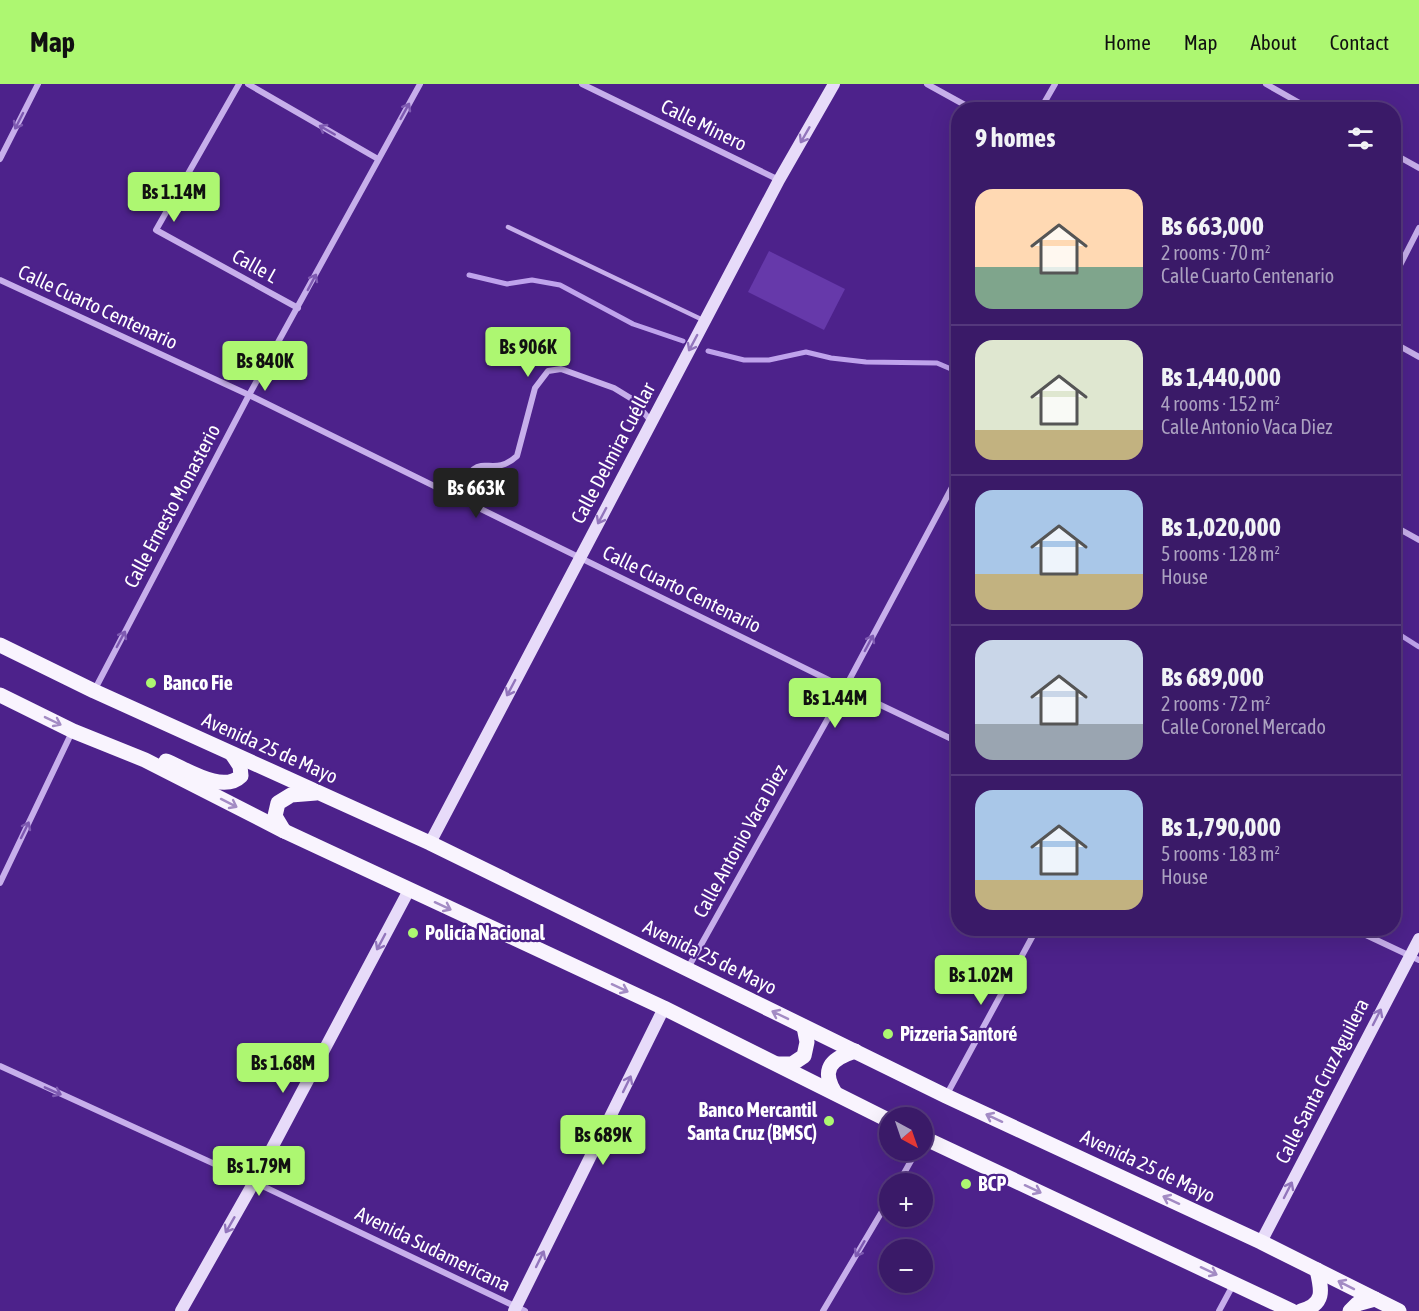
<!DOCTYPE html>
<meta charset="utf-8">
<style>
body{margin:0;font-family:"Asap Condensed",sans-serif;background:#452771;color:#f1f3f6;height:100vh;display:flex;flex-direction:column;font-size:22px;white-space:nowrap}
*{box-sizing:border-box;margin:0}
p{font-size:20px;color:#aba1c0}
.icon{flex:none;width:33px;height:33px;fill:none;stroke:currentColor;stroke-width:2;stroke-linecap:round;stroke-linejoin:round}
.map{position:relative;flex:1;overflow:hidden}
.details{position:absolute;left:951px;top:18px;width:450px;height:834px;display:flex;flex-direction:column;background:#3a1a68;border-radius:24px;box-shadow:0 6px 24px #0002,0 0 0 2px #54387c}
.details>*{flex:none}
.needle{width:39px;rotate:140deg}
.buttons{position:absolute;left:879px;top:1023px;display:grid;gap:12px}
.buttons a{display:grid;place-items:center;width:54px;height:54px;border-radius:50%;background:#3a1a68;box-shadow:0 6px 24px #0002,0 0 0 2px #54387c;font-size:30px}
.price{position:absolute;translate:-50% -51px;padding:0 14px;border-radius:6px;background:#adf771;color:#111;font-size:20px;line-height:39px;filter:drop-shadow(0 2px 3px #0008)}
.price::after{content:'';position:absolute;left:50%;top:36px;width:18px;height:14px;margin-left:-9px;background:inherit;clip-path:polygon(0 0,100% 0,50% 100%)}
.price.current{background:#222;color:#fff}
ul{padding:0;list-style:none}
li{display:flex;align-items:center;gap:18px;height:150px;padding:0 24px}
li+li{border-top:2px solid #54387c}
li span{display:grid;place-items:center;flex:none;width:168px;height:120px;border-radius:18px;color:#555}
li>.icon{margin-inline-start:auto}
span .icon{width:72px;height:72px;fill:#fffc;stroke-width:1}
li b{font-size:26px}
h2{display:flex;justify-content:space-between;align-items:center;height:72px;padding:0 24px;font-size:26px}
header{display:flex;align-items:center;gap:36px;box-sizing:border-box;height:84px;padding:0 30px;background:#adf771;color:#111}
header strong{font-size:28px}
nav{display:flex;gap:33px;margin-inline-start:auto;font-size:21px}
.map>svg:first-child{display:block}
.green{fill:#6639aa}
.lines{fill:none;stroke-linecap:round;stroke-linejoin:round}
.stream{stroke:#bfa3ec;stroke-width:5}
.service{stroke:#c7afeb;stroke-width:4.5}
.minor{stroke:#c7afeb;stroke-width:6}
.secondary{stroke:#e7dbf9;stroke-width:12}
.primary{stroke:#f9f4fe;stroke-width:15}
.oneway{stroke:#7e5ab1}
.oneway2{stroke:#9275bc}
.oneway3{stroke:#a38bc4}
.poi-dot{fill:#adf771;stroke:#4d228b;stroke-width:2}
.labels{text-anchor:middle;stroke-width:4.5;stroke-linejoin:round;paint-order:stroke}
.street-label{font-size:20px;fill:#fff;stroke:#4d228b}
.poi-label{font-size:20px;font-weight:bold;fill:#fff;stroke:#4d228b;text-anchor:start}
</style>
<header>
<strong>Map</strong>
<nav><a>Home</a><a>Map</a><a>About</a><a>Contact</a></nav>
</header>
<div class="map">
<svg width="1419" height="1227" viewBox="0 0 1419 1227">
<rect width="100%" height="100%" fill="#4d228b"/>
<!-- green -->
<polygon class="green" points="769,167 845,205 824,246 748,208"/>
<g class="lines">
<!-- stream -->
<g class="stream">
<polyline points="469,191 507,200 532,196 560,201 633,240 683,257"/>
<polyline points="708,267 744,276 769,276 806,268 831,274 866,278 937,279 958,288"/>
<polyline points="1394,547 1419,563"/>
</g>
<!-- service -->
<polyline class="service" points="508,143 705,237"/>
<!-- minor -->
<g class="minor">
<polyline points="239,0 156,146 298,224"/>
<polyline points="248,0 378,75"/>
<polyline points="582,0 779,96"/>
<polyline points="927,0 974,26"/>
<polyline points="1266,0 1312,26"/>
<polyline points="1040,26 1055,0"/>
<polyline points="1394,70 1419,84"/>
<polyline points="0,75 38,0"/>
<polyline points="1394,193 1419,144"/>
<polyline points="0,196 249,311 845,604 958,658"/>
<polyline points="1394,259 1419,273"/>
<path d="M 458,413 C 478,358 488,398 517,372 L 535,304 L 548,287 L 561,285 L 614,304 L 632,315 L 651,337"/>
<polyline points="1394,442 1419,456"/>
<polyline points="94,607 249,311 420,0"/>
<polyline points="0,799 72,648"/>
<polyline points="1351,844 1419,876"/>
<polyline points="688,884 845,604 958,392"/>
<polyline points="0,982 254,1098 525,1227"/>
<polyline points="946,1012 1037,844"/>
<polyline points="898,1100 917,1066"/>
<polyline points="823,1227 890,1114"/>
<polyline points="1219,1227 1233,1201"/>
</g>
<!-- secondary -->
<g class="secondary">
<polyline points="430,759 779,96 834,0"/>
<polyline points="1261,1158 1419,855"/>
<polyline points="181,1227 254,1098 409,806"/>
<polyline points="514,1227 664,924"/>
</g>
<!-- primary -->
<g class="primary">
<polyline points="0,561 94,607 430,759 946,1012 1261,1158 1399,1227"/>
<polyline points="0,611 73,647 145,676 284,747 664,924 890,1037"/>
<path d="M 166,677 C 186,685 223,710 241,692 L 240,682 L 232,670"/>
<polyline points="284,747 275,732 278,719 291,711 316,709"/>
<polyline points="778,980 792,980 804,972 807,958 804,943"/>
<path d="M 835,1009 C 821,986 830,975 855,967"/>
<polyline points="922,1053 1292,1227"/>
<path d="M 1301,1227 C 1325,1220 1322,1207 1317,1186"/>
<polyline points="1350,1227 1357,1220 1375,1215"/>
</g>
</g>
<!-- one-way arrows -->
<defs><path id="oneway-shaft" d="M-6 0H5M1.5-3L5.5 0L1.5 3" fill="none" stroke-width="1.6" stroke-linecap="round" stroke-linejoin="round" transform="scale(1.5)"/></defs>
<g class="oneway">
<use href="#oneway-shaft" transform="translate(405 27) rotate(-61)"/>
<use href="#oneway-shaft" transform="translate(19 37) rotate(117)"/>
<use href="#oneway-shaft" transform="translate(327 46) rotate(-150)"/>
<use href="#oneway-shaft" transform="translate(312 198) rotate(-62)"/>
<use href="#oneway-shaft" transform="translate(121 555) rotate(-62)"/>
<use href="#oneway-shaft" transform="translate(869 559) rotate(-62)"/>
<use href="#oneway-shaft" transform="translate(25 746) rotate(-64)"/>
<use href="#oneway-shaft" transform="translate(53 1007) rotate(24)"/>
<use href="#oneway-shaft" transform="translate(860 1165) rotate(120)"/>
</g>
<g class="oneway2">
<use href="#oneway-shaft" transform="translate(805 51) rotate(120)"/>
<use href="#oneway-shaft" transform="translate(693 259) rotate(118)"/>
<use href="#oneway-shaft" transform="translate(602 432) rotate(118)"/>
<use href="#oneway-shaft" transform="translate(511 604) rotate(118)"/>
<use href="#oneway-shaft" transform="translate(381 858) rotate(118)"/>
<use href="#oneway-shaft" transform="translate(1377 933) rotate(-63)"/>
<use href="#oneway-shaft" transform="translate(627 1000) rotate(-64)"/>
<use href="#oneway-shaft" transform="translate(1288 1106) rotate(-63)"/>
<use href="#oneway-shaft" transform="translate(230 1141) rotate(120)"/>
<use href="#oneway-shaft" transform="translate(540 1175) rotate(-64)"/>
</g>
<g class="oneway3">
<use href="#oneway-shaft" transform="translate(53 637) rotate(26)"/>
<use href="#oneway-shaft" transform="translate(229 719) rotate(27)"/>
<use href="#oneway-shaft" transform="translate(443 822) rotate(25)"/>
<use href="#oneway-shaft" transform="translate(620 904) rotate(25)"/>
<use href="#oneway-shaft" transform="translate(780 931) rotate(-154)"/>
<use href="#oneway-shaft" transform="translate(994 1034) rotate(-155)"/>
<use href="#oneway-shaft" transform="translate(1033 1105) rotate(25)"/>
<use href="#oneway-shaft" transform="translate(1171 1116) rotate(-155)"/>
<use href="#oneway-shaft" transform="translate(1209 1187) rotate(25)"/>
<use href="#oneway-shaft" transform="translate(1346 1201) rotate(-153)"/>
</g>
<!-- markers -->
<g class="poi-dot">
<circle cx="151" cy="599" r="6"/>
<circle cx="413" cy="849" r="6"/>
<circle cx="888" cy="950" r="6"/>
<circle cx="829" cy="1037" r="6"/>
<circle cx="966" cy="1100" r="6"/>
</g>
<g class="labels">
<!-- street labels -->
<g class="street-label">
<text transform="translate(704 41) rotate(26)" y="7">Calle Minero</text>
<text transform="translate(255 182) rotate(29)" y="7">Calle L</text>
<text transform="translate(98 223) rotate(25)" y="7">Calle Cuarto Centenario</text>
<text transform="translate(613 369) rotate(-62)" y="7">Calle Delmira Cuéllar</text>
<text transform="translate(172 422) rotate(-62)" y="7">Calle Ernesto Monasterio</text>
<text transform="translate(682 505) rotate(26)" y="7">Calle Cuarto Centenario</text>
<text transform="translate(270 664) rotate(24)" y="7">Avenida 25 de Mayo</text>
<text transform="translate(740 757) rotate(-61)" y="7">Calle Antonio Vaca Diez</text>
<text transform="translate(710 873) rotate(26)" y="7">Avenida 25 de Mayo</text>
<text transform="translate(1322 997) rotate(-63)" y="7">Calle Santa Cruz Aguilera</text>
<text transform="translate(1148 1082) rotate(25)" y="7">Avenida 25 de Mayo</text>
<text transform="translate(433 1165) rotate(26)" y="7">Avenida Sudamericana</text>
</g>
<!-- poi labels -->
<g class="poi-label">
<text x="163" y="606">Banco Fie</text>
<text x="425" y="856">Policía Nacional</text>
<text x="900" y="957">Pizzeria Santoré</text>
<text x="817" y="1033" text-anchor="end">Banco Mercantil<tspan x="817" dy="23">Santa Cruz (BMSC)</tspan></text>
<text x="978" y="1107">BCP</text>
</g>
</g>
</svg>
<div class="buttons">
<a><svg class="needle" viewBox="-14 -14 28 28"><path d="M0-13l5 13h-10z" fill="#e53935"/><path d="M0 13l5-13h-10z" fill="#aba1c0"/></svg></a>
<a>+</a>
<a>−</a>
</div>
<b class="price" style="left:174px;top:139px">Bs 1.14M</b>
<b class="price" style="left:528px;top:294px">Bs 906K</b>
<b class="price" style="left:265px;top:308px">Bs 840K</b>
<b class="price current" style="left:476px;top:435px">Bs 663K</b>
<b class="price" style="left:835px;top:645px">Bs 1.44M</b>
<b class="price" style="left:981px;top:922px">Bs 1.02M</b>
<b class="price" style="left:283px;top:1010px">Bs 1.68M</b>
<b class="price" style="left:603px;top:1082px">Bs 689K</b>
<b class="price" style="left:259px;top:1113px">Bs 1.79M</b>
<section class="details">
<h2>9 homes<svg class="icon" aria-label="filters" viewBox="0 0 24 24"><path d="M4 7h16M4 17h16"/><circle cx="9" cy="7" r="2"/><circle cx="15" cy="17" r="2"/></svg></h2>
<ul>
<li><span style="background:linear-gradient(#ffd9b3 65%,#7fa58c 0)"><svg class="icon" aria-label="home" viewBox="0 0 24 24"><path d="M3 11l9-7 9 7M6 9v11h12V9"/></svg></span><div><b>Bs 663,000</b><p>2 rooms · 70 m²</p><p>Calle Cuarto Centenario</p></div></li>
<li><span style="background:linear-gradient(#dfe7d0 75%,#c2b280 0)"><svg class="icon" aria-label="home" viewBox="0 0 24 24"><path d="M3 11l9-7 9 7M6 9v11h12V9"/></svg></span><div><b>Bs 1,440,000</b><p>4 rooms · 152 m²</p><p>Calle Antonio Vaca Diez</p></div></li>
<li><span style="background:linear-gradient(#a9c7e8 70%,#c2b280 0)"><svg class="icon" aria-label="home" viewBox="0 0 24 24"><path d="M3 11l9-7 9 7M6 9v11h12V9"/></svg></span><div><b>Bs 1,020,000</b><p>5 rooms · 128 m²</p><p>House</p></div></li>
<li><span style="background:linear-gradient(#c9d6e8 70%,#9aa5b1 0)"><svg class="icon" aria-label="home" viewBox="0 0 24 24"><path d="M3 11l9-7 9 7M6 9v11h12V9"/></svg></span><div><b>Bs 689,000</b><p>2 rooms · 72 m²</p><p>Calle Coronel Mercado</p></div></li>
<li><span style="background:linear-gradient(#a9c7e8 75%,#c2b280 0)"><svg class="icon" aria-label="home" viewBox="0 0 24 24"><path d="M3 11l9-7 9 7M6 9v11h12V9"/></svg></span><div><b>Bs 1,790,000</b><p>5 rooms · 183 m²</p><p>House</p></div></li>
</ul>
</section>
</div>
